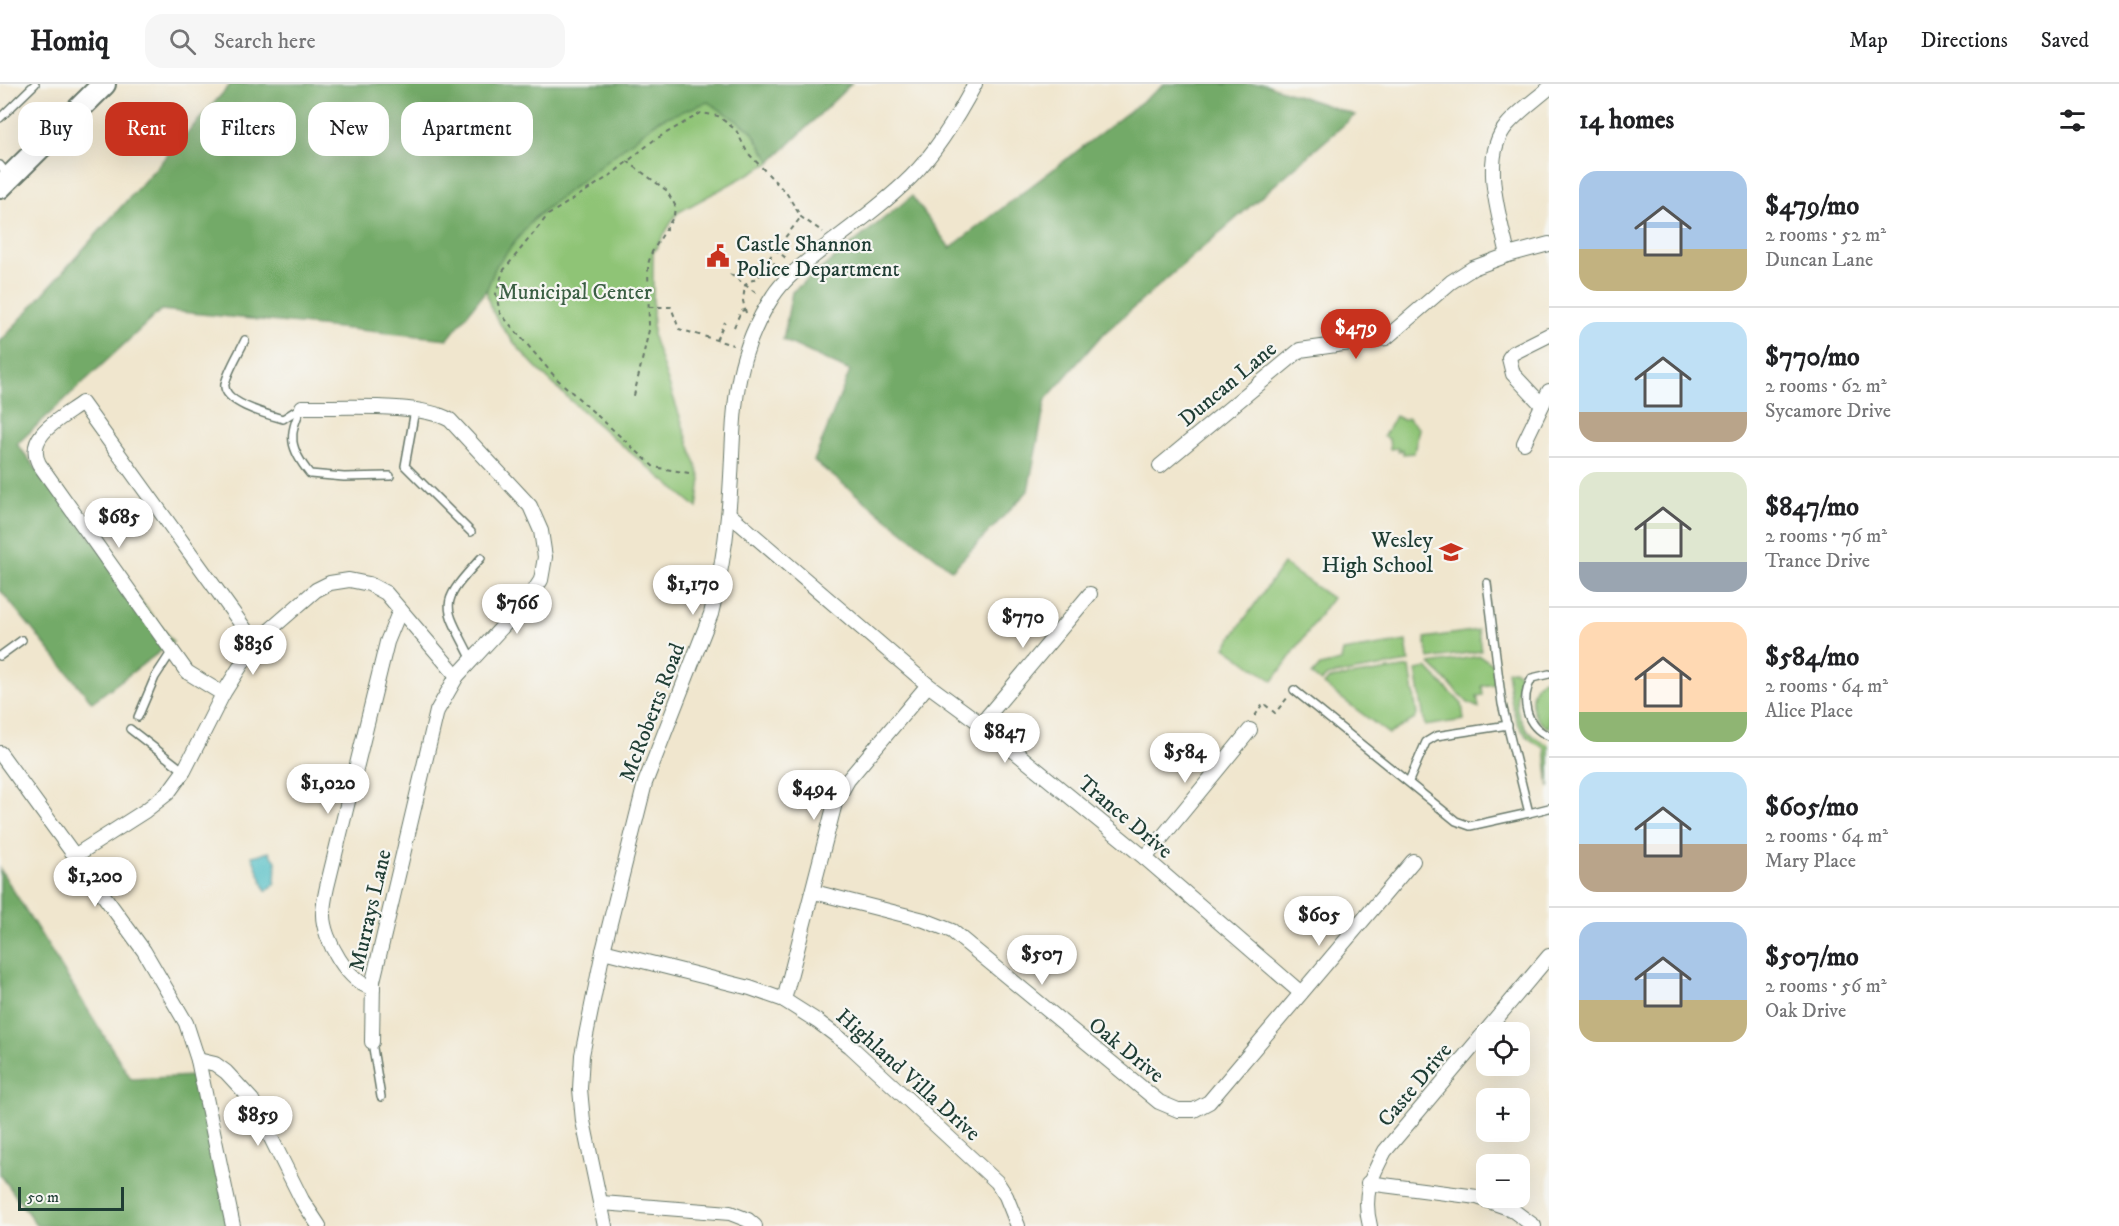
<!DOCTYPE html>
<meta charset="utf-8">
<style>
body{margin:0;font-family:"IM FELL DW Pica",serif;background:#f6f6f6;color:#202124;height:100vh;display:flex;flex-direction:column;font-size:22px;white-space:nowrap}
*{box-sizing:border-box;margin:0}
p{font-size:20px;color:#757577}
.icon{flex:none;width:33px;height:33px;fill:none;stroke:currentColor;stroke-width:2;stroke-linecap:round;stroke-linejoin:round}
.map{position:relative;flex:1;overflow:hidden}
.sheet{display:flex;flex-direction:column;background:#fff;width:570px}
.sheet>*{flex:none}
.hud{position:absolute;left:18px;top:18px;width:570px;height:54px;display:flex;gap:12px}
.controls{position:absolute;left:1476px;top:938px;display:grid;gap:12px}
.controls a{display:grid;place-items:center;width:54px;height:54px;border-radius:12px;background:#fff;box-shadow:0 6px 24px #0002;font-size:30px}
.scale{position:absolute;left:18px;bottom:15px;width:106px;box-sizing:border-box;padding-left:6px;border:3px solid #1f3d34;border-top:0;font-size:16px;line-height:21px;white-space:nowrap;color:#1f3d34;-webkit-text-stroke:4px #f6f6f2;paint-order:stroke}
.price{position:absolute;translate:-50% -51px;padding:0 14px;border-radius:21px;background:#fff;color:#222;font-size:20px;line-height:39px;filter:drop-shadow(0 2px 3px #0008)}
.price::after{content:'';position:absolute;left:50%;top:36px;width:18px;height:14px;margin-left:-9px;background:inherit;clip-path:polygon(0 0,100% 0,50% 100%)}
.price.active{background:#c8321e;color:#fff}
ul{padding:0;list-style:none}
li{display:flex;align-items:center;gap:18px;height:150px;padding:0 30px}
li+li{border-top:2px solid #e0e0e0}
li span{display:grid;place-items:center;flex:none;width:168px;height:120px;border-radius:18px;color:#555}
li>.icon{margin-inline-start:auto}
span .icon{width:72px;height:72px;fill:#fffc;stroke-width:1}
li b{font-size:26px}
h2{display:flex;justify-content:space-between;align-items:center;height:72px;padding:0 30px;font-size:26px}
.chip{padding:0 21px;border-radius:18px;background:#fff;box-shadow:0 6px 24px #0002;font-size:21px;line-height:54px}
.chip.active{background:#c8321e;color:#fff}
header{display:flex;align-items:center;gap:36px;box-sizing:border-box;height:84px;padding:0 30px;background:#fff;border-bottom:2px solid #e0e0e0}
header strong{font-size:28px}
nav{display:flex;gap:33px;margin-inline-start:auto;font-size:21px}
.search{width:420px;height:54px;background:#f6f6f6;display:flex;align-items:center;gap:15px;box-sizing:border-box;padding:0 21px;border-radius:18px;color:#757577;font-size:22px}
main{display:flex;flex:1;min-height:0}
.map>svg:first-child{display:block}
.green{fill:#8fc476;stroke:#578055;stroke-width:1.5}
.forest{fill:#73aa67;stroke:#49744e;stroke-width:1.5}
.water{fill:#4fbdc4;stroke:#377d7c;stroke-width:1.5}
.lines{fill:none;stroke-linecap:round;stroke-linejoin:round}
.lane-casing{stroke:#68786a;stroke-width:10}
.street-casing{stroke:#68786a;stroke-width:16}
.primary-casing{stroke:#68786a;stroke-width:26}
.path{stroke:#68786a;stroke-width:2;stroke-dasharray:4.5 4.5;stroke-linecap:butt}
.lane{stroke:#fff;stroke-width:7}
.street{stroke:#fff;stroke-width:14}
.primary{stroke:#fff;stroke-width:22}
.labels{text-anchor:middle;stroke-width:4.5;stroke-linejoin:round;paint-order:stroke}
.poi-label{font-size:22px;fill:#1f3d34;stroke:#f6f6f2;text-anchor:start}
.park-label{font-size:22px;fill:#3b5f44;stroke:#f6f6f2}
.street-label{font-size:22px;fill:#1f3d34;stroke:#f6f6f2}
</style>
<header>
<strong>Homiq</strong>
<div class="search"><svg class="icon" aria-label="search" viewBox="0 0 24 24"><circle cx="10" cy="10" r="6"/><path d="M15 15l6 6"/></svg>Search here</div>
<nav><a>Map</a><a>Directions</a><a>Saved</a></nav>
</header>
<main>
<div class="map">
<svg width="1549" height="1142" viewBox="0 0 1549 1142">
<rect width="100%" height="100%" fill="#f6f6f2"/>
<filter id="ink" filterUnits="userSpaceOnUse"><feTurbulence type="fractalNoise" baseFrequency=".0167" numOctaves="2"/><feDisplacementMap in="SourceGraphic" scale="12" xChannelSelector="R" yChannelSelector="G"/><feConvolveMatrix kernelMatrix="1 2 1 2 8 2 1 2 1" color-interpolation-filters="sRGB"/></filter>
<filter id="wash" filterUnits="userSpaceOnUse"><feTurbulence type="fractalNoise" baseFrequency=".008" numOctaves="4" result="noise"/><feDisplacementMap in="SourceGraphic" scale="24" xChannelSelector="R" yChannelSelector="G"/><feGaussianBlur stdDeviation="1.35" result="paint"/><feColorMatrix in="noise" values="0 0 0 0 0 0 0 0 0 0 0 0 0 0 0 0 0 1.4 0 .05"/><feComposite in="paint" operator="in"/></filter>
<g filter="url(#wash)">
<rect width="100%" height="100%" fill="#f0e6ce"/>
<!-- green -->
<g class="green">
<path d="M 707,17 L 751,46 L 771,78 L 677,129 L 653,169 L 653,253 L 701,395 L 697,424 C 657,388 480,256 487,204 C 491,173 536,132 560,113 C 591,88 623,60 657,38 C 671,28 691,24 707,17 Z"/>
<polygon points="1395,332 1403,336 1408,334 1419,345 1414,369 1403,370 1403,366 1398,367 1398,364 1390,365 1389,355 1384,352"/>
<polygon points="1283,480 1332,514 1273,597 1225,563"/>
<polygon points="1478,546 1481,567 1429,575 1425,554"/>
<polygon points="1406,557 1409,578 1327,592 1321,598 1312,591 1320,582 1341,577 1343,567"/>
<polygon points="1480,572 1493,580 1496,600 1482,602 1483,611 1477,612 1479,624 1468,619 1430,580"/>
<polygon points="1410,583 1417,631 1415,635 1389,650 1324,601 1329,595"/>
<polygon points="1427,584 1462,620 1464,636 1425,642 1416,586"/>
<path d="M 1514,586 L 1523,593 C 1508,622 1520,649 1549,661 L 1549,703 L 1545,664 C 1511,650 1512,620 1507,587 Z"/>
<path d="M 1543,595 L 1549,598 L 1549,644 C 1530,637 1525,607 1543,595 Z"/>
</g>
<!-- forest -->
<g class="forest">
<polygon points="231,0 851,0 771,78 751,46 708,18 659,36 534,134 496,182 487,205 448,255 161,226 17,360 173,558 92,618 0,506 0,258"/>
<polygon points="1165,0 1265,0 1355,31 1101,252 1046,315 1028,407 952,486 814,377 850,287 783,256 792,208 912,112 950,164"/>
<polygon points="0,785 131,995 193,992 236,1142 37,1142 0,1090"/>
</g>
<!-- water -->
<polygon class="water" points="269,768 276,777 275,800 266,807 252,772"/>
</g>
<g filter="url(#ink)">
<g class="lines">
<!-- lane casing -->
<g class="lane-casing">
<g id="lane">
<polyline points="0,34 35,0"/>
<polyline points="0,81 8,91"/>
<path d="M 245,256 C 239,269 228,286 225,300 C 222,319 269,331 283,335 L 300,324"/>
<path d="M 302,323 C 287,351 290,365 310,390 L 344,393 L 390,392"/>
<polyline points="415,326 405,382 471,448"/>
<polyline points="1487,499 1502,620 1529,729 1549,724"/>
<polyline points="0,572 22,556"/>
<path d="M 472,576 C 444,519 436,523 481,474"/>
<path d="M 1549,590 L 1532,594 C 1520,615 1525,642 1549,652"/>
<polyline points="1294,606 1456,737 1470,742 1529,729"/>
<polyline points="138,633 155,593 172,567"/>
<polyline points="130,645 184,687"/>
<polyline points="1409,697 1426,658 1436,652 1508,641"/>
<polyline points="372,958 381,1013"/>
</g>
</g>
<!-- street casing -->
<g class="street-casing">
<g id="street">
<path d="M 1508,171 C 1500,134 1479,73 1507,41 C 1519,27 1535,16 1549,4"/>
<polyline points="1542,321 1513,290 1509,274 1513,269 1549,251"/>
<path d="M 302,323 C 341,324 418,318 450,336 L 530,422 L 541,447 L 545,473 L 541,496 L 530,513 L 457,592 L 437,627 L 373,897 L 372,958"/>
<polyline points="1524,359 1549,307"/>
<polyline points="1160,382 1300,266 1386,254 1451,198 1473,184 1508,171 1549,160"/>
<polyline points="729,430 928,601 981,640 1145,774 1301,909"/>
<path d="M 223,610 L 187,588 L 39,380 C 24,351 62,334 82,319 L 255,559"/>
<polyline points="981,640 1090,510"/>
<polyline points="0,669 144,867 186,939 198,976 233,1142"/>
<polyline points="76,771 145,727 168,709 184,687 223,610 255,559 316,506 330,499 349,496 369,500 386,509 457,592"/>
<polyline points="1145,774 1250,646"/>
<polyline points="814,808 924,836 952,847 1159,1018 1178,1026 1194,1026 1209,1018 1413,777"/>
<polyline points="603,867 750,904 784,916 817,937 850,962 997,1098 1006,1112 1018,1142"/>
<path d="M 373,904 C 349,900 323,855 323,831 C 323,822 325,812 327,803 L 387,558 L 400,526"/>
<polyline points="784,916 835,719 848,696 928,601"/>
<polyline points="198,976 215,980 226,988 252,1016 302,1116 319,1142"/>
<polyline points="1368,1099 1477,1113 1511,1125 1534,1142"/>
<polyline points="602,1119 730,1129 748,1136 755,1142"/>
<path d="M 605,1142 L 583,1037 L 580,1005 L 582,971 L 603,867 L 645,699 L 711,530 C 719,498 725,465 728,432 C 737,350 724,286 773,212 C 783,196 800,183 815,171 C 847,146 882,122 911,93 C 937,67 958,32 975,0"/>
<path d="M 1370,1142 C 1362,1111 1371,1093 1385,1067 L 1549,872"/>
</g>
</g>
<!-- primary casing -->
<g class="primary-casing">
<polyline id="primary" points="0,103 104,0"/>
</g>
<!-- path -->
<g class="path">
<polyline points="627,77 666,106 675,121 674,132 652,168 648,180 649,246 633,316"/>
<polyline points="775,165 787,175"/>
<polyline points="730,190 759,211"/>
<polyline points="649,223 671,223 679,245 733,261"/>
<polyline points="746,229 743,217 745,201 775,181 770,173 801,133"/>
<polyline points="734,243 741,227 745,226"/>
<polyline points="716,256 725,238"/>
<polyline points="689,389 654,383 556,294 500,229 496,210 503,187 548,131 611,91 654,56 701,29 718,32 736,46 747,68 787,110 801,133 823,148"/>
<polyline points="1255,632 1263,619 1275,629 1288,613"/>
</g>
<!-- lane -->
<use href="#lane" class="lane"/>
<!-- street -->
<use href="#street" class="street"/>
<!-- primary -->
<use href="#primary" class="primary"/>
</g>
</g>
<!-- icons -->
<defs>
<g id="civic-bare" transform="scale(1.8)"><path d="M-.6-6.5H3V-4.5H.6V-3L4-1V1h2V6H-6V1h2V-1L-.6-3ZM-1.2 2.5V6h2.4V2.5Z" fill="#c8321e" stroke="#f6f6f2" stroke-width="2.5" paint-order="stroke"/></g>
<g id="school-bare" transform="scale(1.8)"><path d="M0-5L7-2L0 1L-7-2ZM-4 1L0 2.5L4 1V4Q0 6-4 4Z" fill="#c8321e" stroke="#f6f6f2" stroke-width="2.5" paint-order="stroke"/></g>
</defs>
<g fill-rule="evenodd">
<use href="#civic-bare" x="718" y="172"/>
<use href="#school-bare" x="1451" y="468"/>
</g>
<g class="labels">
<!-- poi labels -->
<g class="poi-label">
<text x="736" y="167">Castle Shannon<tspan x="736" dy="25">Police Department</tspan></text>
<text x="1433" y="463" text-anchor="end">Wesley<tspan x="1433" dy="25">High School</tspan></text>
</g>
<!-- park labels -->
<g class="park-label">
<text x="575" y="215">Municipal Center</text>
</g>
<!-- street labels -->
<g class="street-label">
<text transform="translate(1227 299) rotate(-40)" y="8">Duncan Lane</text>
<text transform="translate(651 628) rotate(-69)" y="8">McRoberts Road</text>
<text transform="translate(1126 732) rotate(40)" y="8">Trance Drive</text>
<text transform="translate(369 826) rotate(-77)" y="8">Murrays Lane</text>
<text transform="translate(1127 965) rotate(39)" y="8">Oak Drive</text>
<text transform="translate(909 990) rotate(42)" y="8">Highland Villa Drive</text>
<text transform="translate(1414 1000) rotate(-50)" y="8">Caste Drive</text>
</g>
</g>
</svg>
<div class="controls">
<a><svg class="icon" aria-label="locate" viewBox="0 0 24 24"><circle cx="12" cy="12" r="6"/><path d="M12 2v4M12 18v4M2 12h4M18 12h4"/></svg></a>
<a>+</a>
<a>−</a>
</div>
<div class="scale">50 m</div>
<b class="price active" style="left:1356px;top:276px">$479</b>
<b class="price" style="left:119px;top:465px">$685</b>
<b class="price" style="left:693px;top:532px">$1,170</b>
<b class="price" style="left:517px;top:551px">$766</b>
<b class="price" style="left:1023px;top:565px">$770</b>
<b class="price" style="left:253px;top:592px">$836</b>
<b class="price" style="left:1005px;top:680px">$847</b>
<b class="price" style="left:1185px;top:700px">$584</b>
<b class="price" style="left:328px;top:731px">$1,020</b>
<b class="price" style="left:814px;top:737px">$494</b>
<b class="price" style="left:95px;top:824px">$1,200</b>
<b class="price" style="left:1319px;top:863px">$605</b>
<b class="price" style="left:1042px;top:902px">$507</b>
<b class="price" style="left:258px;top:1063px">$859</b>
<div class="hud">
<a class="chip">Buy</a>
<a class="chip active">Rent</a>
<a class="chip">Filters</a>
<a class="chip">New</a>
<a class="chip">Apartment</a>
</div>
</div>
<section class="sheet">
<h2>14 homes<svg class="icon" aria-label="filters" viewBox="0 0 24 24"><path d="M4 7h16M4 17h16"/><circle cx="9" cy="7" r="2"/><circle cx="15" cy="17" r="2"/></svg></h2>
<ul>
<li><span style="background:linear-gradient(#a9c7e8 65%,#c2b280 0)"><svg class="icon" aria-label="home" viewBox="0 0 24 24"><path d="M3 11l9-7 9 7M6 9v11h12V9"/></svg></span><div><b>$479/mo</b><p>2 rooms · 52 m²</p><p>Duncan Lane</p></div></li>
<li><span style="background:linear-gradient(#bfe0f5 75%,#b9a48a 0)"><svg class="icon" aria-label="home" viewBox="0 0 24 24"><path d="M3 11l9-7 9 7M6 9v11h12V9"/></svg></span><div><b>$770/mo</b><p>2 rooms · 62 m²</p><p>Sycamore Drive</p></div></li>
<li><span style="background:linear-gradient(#dfe7d0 75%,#9aa5b1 0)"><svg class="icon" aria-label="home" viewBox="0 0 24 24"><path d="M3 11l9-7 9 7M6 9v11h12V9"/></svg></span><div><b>$847/mo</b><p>2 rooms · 76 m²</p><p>Trance Drive</p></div></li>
<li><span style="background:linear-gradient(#ffd9b3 75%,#8fb573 0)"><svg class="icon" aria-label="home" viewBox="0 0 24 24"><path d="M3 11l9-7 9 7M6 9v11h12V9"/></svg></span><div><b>$584/mo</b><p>2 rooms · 64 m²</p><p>Alice Place</p></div></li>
<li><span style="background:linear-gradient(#bfe0f5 60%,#b9a48a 0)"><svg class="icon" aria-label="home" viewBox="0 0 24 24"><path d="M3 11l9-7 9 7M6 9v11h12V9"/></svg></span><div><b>$605/mo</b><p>2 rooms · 64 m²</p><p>Mary Place</p></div></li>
<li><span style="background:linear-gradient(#a9c7e8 65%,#c2b280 0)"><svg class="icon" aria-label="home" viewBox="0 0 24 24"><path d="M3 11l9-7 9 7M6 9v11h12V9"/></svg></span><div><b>$507/mo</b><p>2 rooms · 56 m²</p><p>Oak Drive</p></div></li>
</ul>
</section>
</main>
